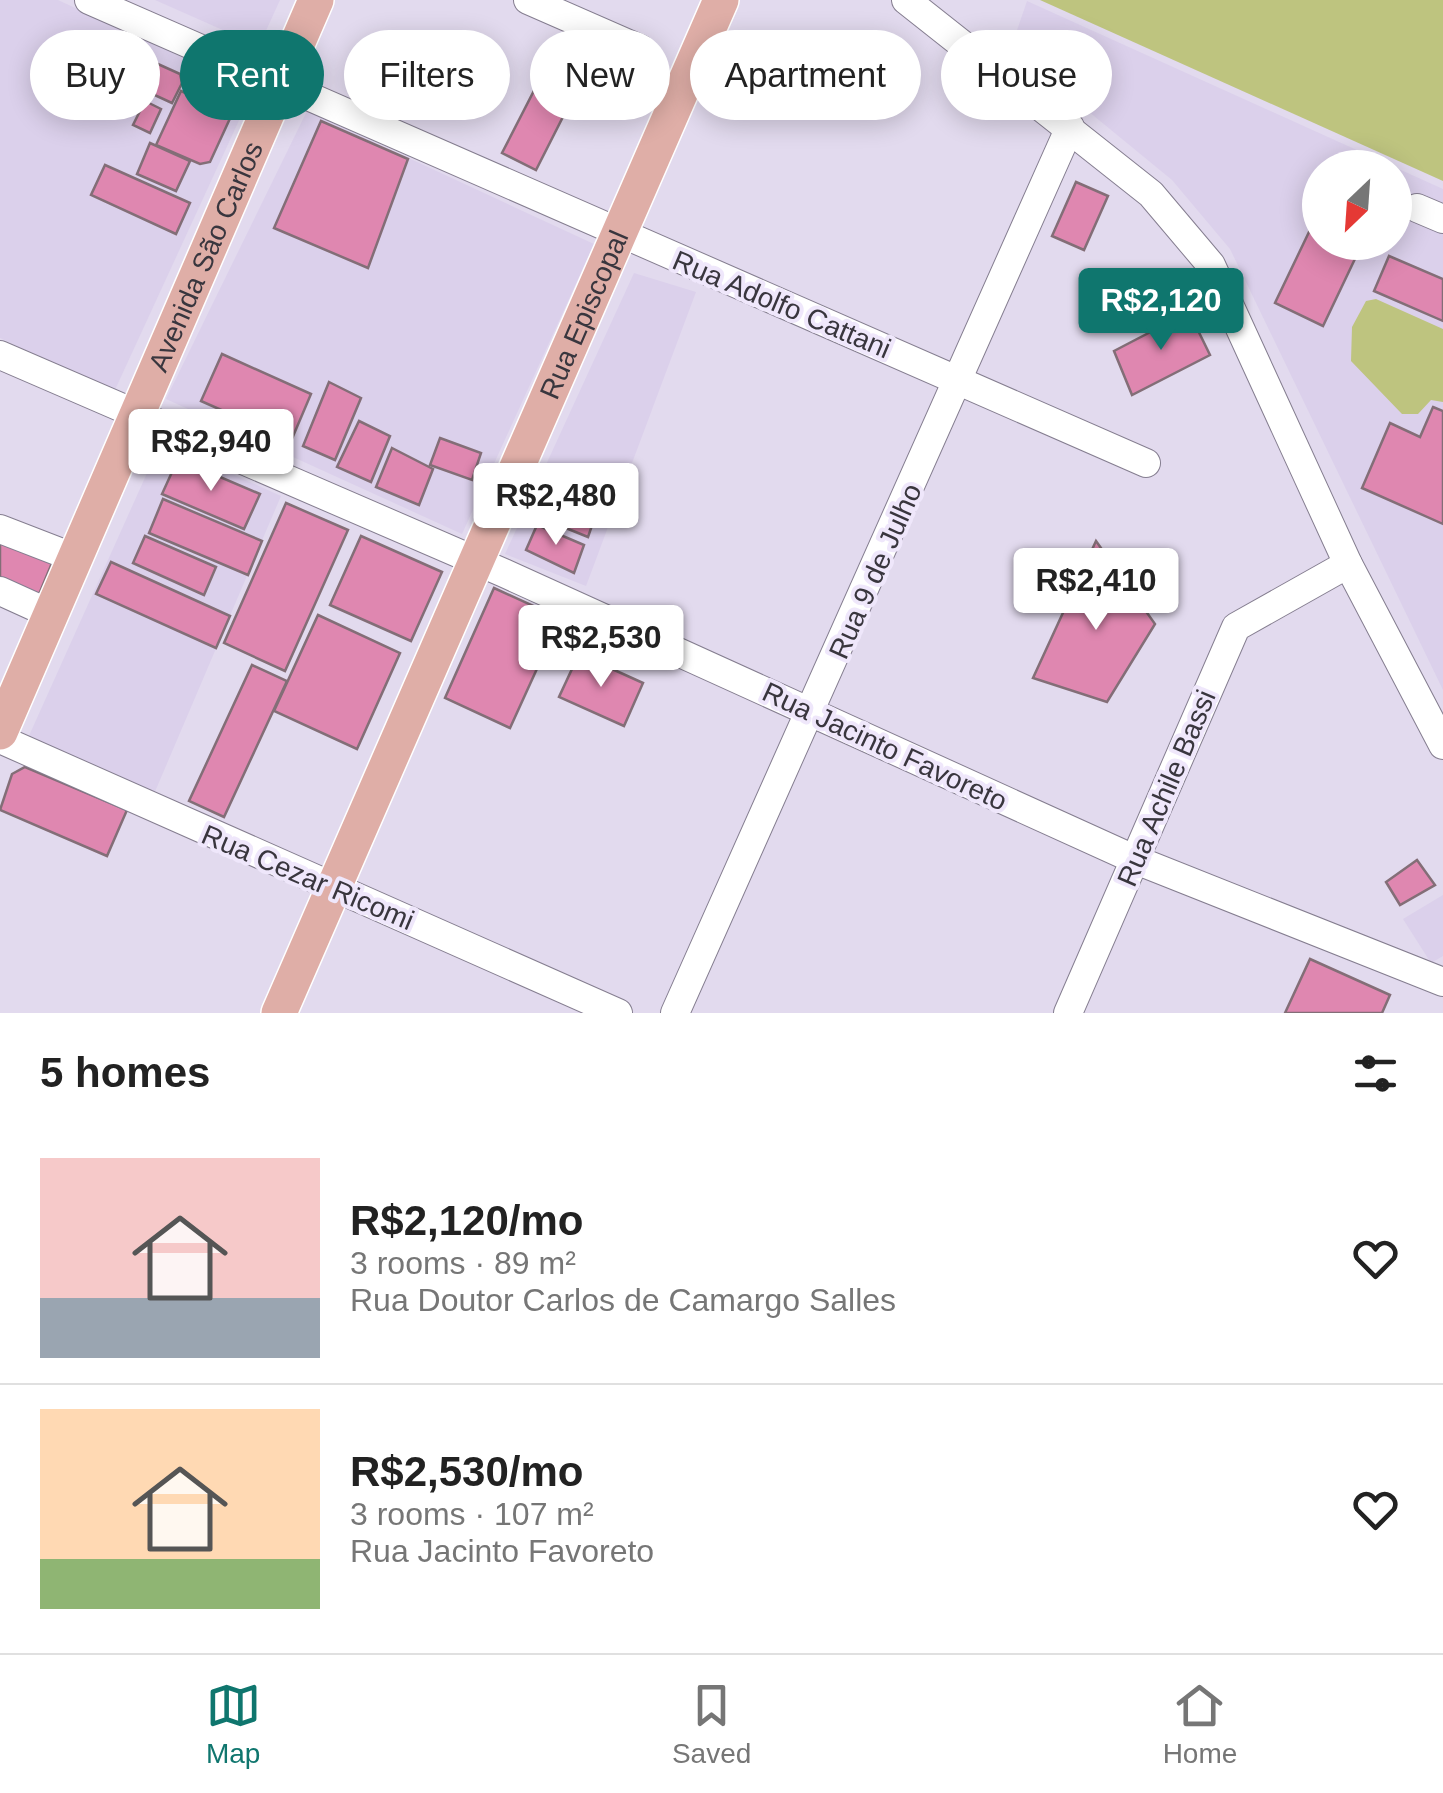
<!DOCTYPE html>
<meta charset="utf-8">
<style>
body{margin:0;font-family:Helvetica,sans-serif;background:#f6f6f6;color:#222;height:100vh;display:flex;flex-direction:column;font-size:38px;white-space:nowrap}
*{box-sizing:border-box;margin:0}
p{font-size:32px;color:#767676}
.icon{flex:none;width:55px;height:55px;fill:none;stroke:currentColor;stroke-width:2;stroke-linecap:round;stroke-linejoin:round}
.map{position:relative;height:1013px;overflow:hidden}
.sheet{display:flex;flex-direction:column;background:#fff;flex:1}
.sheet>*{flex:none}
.guide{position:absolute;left:30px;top:30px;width:1385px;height:90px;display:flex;gap:20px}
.needle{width:65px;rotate:205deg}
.tools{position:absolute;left:1302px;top:150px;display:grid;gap:20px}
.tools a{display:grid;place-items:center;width:110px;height:110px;border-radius:50%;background:#fff;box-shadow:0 5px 25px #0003;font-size:50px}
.price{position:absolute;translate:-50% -85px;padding:0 22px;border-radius:10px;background:#fff;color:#222;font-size:32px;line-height:65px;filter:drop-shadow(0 2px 5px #0008)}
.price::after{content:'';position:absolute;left:50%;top:60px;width:30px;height:22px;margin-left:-15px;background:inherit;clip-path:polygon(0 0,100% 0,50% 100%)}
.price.selected{background:#0f766e;color:#fff}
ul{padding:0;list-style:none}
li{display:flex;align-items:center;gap:30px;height:250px;padding:0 40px}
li+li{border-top:2px solid #e0e0e0}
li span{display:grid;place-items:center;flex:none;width:280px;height:200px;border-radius:0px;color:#555}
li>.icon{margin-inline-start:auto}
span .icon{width:120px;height:120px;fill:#fffc;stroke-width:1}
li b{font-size:42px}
h2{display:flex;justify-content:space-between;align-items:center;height:120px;padding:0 40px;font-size:42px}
.chip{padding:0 35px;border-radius:45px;background:#fff;box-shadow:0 5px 25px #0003;font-size:35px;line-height:90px}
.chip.selected{background:#0f766e;color:#fff}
.dock{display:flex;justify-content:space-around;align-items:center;height:140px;border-top:2px solid #e0e0e0;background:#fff;font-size:28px;color:#767676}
.dock a{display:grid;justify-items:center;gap:5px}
.dock .selected{color:#0f766e}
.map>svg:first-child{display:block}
.built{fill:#dbd0eb;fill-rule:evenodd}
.green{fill:#bec47f}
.building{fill:#df87b0;stroke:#836e77;stroke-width:2.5}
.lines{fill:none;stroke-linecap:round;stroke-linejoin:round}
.minor-casing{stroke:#857e90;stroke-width:30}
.major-casing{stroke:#fff;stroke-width:38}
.minor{stroke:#fff;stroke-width:28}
.major{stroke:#dfaea7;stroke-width:35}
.labels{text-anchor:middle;stroke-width:8;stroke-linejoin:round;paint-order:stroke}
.street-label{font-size:28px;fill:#39363e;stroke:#efe7fb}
</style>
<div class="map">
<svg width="1443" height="1013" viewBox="0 0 1443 1013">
<rect width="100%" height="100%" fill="#e2daee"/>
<!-- built -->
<g class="built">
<polygon points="0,0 58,0 253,90 114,392 0,338"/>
<polygon points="155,0 280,0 259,46"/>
<path d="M 1027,1 L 1443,189 L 1443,690 L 1230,249 L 1172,180 L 1011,48 ZM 1320,168 L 1395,168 L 1395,242 L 1320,242 Z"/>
<polygon points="307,111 594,244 462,534 166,399"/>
<polygon points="634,273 696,292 586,586 505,554"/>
<polygon points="161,442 281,496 154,794 28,738"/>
<polygon points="1443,895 1443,956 1431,963 1403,919"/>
</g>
<!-- green -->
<g class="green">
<polygon points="1040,0 1443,0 1443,181"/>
<polygon points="1376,299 1443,329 1443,402 1431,400 1418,414 1402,414 1351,361 1352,327 1366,301"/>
</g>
<!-- building -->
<g class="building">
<polygon points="138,55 180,74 182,83 172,103 126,82"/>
<polygon points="540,79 574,95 536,170 502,153"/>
<polygon points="181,91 232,114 210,162 200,164 156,145"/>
<polygon points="145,101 161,109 150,133 133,125"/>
<polygon points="321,121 408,159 368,268 274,228"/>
<polygon points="150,143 190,161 176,191 137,174"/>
<polygon points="105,165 190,203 176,234 91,195"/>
<polygon points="1076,182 1108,196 1084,250 1052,236"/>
<polygon points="1320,209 1320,242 1363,242 1323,326 1275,303"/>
<polygon points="1389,256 1443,279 1443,321 1374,291"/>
<polygon points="1189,312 1210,355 1132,395 1114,351"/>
<polygon points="222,354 311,394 291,441 201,401"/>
<polygon points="329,382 361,398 335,460 303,446"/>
<polygon points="1433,407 1443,411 1443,524 1362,488 1390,423 1420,437"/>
<polygon points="359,421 390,436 371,482 337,467"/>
<polygon points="440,438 481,453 472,480 430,465"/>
<polygon points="392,448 433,469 419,505 376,487"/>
<polygon points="178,459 260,494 244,529 162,494"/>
<polygon points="548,490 597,511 588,537 536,516"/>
<polygon points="163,499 262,541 248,575 149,533"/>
<polygon points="286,503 348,530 285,671 224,643"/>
<polygon points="537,525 584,545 574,573 526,550"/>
<polygon points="145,536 216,567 204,595 133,563"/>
<polygon points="361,536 442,572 411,641 330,605"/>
<polygon points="0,541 52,563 35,604 0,589"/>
<polygon points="1096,541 1155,624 1107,702 1033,678"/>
<polygon points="111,562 230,616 216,648 96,594"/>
<polygon points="494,588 560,618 510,728 445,698"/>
<polygon points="318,615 400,653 357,749 274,711"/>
<polygon points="579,654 643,683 624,726 559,697"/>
<polygon points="252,665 287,681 224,817 189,801"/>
<polygon points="25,767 127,810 107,856 0,810 12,774"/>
<polygon points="1417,860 1435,885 1400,905 1386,882"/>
<polygon points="1310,959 1390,995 1382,1013 1285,1013"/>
</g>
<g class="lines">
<!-- minor casing -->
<g class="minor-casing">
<g id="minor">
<polyline points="89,0 1146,463"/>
<polyline points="528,0 640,49"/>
<polyline points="906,0 1151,194 1211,265 1348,564 1443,745"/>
<polyline points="1417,208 1443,219"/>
<polyline points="0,355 504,573 1136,860 1443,982"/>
<polyline points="0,529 75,558"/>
<polyline points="0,591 53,615"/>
<polyline points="0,739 618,1013"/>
<polyline points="675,1013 1070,127"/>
<polyline points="1068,1013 1236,627 1348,564"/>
</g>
</g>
<!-- major casing -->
<g class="major-casing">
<g id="major">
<path id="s1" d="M 0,732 L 316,0"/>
<path id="s2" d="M 279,1013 L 721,0"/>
</g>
</g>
<!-- minor -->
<use href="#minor" class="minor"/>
<!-- major -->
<use href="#major" class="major"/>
</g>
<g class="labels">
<!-- street labels -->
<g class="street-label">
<text dy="10" stroke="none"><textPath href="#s1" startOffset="518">Avenida São Carlos</textPath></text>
<text transform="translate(782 304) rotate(23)" y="10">Rua Adolfo Cattani</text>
<text dy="10" stroke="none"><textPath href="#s2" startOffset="762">Rua Episcopal</textPath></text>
<text transform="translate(875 571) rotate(-66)" y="10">Rua 9 de Julho</text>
<text transform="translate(885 746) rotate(25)" y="10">Rua Jacinto Favoreto</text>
<text transform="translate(1166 788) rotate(-67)" y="10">Rua Achile Bassi</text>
<text transform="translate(308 877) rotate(23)" y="10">Rua Cezar Ricomi</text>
</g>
</g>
</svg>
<div class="tools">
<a><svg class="needle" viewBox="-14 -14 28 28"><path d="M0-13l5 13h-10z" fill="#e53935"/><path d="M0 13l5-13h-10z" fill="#767676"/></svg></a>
</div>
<b class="price selected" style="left:1161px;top:353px">R$2,120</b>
<b class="price" style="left:211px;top:494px">R$2,940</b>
<b class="price" style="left:556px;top:548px">R$2,480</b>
<b class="price" style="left:1096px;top:633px">R$2,410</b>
<b class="price" style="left:601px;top:690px">R$2,530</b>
<div class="guide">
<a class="chip">Buy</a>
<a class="chip selected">Rent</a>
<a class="chip">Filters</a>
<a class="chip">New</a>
<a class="chip">Apartment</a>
<a class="chip">House</a>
</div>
</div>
<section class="sheet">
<h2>5 homes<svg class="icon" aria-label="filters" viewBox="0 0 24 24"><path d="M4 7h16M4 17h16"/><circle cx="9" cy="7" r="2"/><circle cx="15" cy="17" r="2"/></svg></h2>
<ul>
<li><span style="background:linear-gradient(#f6c9c9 70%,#9aa5b1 0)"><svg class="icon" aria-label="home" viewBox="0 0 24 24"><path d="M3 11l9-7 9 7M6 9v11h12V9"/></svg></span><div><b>R$2,120/mo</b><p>3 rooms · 89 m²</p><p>Rua Doutor Carlos de Camargo Salles</p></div><svg class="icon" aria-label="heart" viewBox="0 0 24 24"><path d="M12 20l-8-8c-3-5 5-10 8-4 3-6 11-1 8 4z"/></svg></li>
<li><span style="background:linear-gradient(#ffd9b3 75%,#8fb573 0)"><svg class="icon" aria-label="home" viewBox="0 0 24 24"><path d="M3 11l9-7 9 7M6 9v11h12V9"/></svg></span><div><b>R$2,530/mo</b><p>3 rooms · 107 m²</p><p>Rua Jacinto Favoreto</p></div><svg class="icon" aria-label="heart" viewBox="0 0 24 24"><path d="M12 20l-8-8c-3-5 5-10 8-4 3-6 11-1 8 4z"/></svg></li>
</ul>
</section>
<nav class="dock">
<a class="selected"><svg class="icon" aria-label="map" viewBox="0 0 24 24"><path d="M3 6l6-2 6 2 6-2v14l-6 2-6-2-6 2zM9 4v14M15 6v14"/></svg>Map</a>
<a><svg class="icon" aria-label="saved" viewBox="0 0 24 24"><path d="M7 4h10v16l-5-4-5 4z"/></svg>Saved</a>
<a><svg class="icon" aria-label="home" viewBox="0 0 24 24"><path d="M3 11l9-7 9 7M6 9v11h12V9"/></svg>Home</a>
</nav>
